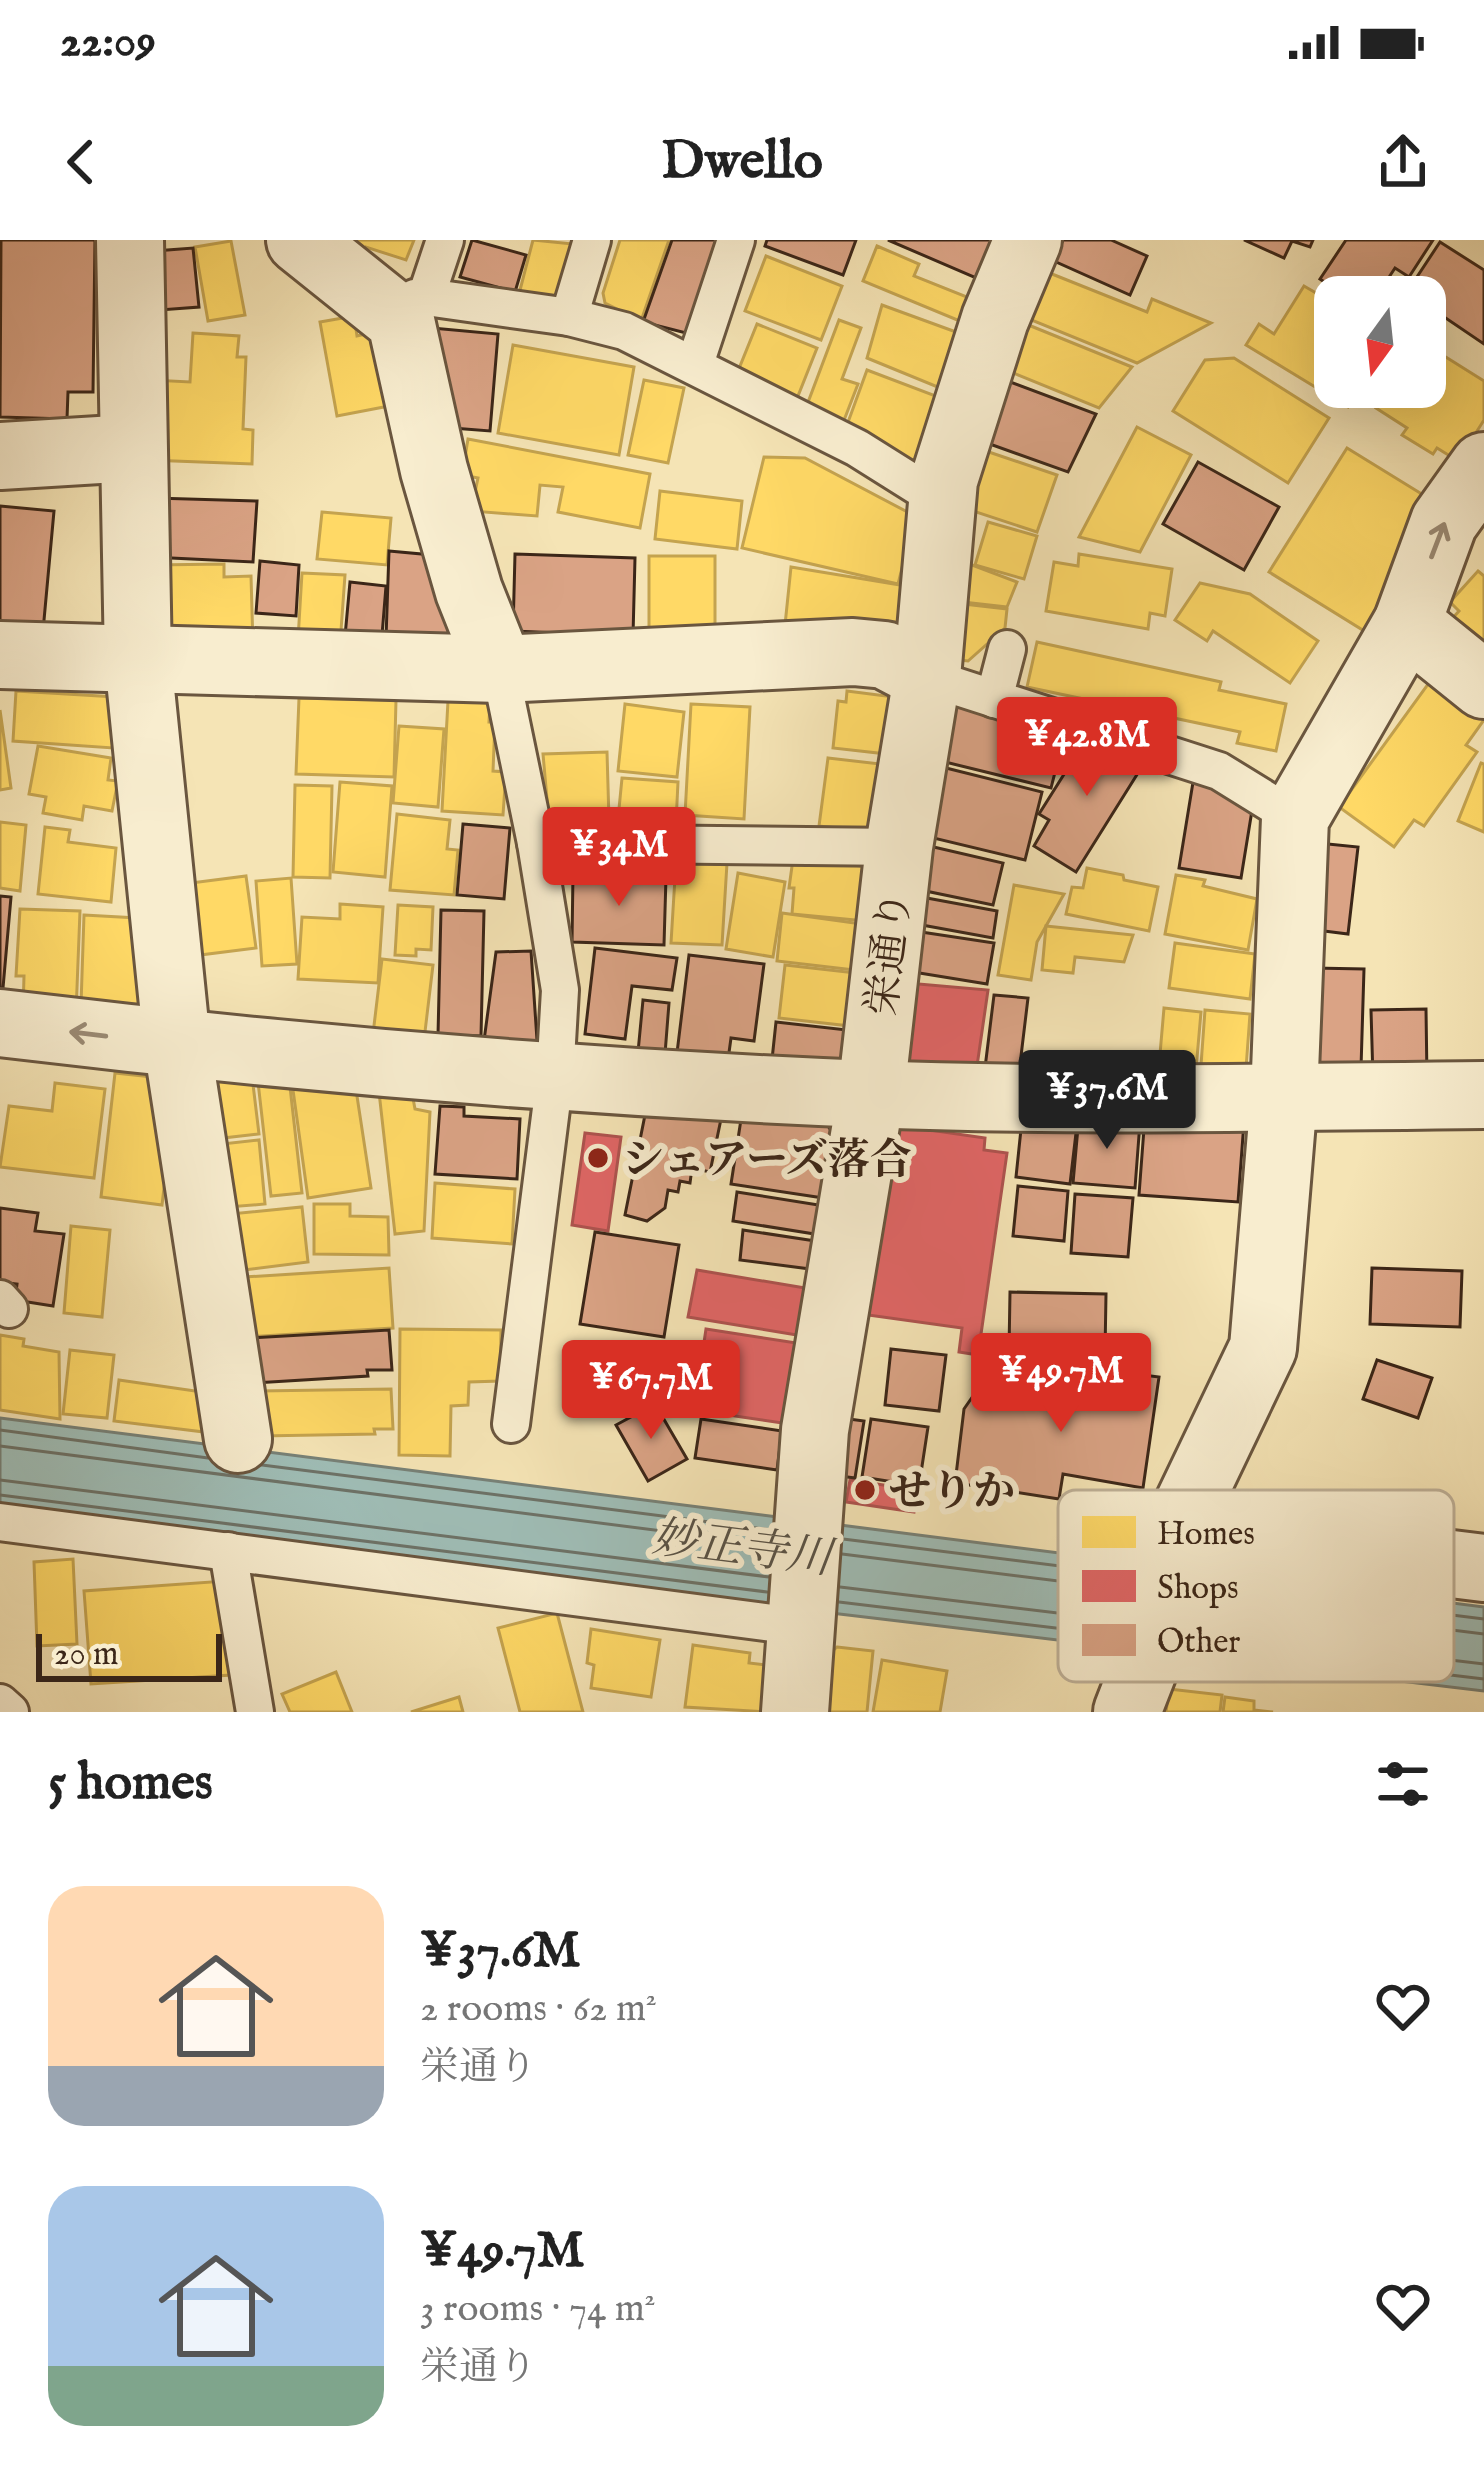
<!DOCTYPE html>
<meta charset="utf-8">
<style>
body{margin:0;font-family:"IM FELL English","Noto Serif JP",serif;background:#f2f2f2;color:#222;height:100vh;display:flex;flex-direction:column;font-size:45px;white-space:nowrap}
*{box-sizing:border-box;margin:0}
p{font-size:39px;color:#767676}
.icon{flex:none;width:66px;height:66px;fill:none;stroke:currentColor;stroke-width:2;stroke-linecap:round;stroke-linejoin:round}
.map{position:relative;height:1472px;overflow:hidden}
.side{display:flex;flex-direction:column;background:#fff;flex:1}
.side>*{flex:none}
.needle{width:78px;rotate:195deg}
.controls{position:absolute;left:1314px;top:36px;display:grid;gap:24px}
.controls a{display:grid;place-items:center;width:132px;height:132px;border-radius:24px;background:#fff;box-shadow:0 12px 48px #0002;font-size:60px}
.scale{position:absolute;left:36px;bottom:30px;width:186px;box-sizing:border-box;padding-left:12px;border:6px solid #3b2618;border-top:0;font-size:33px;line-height:42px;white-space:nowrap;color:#3b2618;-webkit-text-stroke:9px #f8edcf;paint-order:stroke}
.price{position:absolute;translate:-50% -102px;padding:0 27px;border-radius:12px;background:#d93025;color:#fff;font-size:39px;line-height:78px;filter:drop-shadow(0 3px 6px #0008)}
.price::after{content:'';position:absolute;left:50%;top:72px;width:36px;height:27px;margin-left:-18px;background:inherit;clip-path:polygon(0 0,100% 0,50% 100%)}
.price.on{background:#222;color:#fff}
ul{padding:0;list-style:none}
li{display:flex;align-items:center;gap:36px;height:300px;padding:0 48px}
li span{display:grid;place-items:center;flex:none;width:336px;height:240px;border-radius:36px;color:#555}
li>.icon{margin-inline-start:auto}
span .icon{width:144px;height:144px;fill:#fffc;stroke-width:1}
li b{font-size:51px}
h2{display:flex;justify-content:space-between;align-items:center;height:144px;padding:0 48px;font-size:51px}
.status{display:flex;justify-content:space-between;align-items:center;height:84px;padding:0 60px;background:#fff;direction:ltr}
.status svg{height:33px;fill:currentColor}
header{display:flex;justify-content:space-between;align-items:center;height:156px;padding:0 48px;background:#fff;font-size:54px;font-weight:700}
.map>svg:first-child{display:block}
.water{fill:#9fbdb6;stroke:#778177;stroke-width:3}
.homes{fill:#ffd966;stroke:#c4a34f;stroke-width:3}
.shops{fill:#e06666;stroke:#ae534f;stroke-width:3}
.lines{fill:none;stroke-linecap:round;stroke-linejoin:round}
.shore{stroke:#6d7267;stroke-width:3}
.building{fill:#daa385;stroke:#3b2618;stroke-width:3}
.lane-casing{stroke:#6a563f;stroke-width:42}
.street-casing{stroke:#6a563f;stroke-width:72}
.lane{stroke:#f8edcf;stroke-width:36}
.street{stroke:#f8edcf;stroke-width:66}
.oneway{stroke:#9a8a74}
.poi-dot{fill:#8f2418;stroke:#f8edcf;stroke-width:4.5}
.labels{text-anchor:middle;stroke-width:12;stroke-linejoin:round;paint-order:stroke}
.street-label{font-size:42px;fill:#3b2618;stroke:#f8edcf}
.poi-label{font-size:42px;font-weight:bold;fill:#3b2618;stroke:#f8edcf;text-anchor:start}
.water-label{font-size:45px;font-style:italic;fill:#595347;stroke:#f8edcf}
.key{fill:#f8edcf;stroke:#bfb198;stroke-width:3}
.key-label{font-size:33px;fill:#3b2618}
</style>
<div class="status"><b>22:09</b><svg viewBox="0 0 49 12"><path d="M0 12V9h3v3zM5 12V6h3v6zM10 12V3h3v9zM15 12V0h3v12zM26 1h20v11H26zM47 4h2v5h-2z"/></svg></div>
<header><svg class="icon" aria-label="back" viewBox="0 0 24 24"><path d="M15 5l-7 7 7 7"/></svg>Dwello<svg class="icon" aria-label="share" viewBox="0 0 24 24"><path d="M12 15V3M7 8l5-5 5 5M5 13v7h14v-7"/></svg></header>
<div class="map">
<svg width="1484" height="1472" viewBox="0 0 1484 1472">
<rect width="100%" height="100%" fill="#f5e4b5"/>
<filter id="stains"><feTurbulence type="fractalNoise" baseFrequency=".00167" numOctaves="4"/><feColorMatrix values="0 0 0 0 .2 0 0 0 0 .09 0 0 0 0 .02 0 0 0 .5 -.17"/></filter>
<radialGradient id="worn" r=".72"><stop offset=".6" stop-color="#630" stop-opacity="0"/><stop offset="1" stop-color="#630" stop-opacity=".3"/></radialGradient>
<!-- water -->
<polygon class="water" points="0,1178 1484,1367 1484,1451 831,1373 0,1266"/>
<!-- homes -->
<g class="homes">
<polygon points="330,0 414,0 406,20 366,7 362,17"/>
<polygon points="533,0 573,4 557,65 519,54"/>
<polygon points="620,0 669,0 641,81 605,63 603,53"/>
<polygon points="231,1 245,75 208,81 195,7"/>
<polygon points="877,6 919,24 914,36 977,61 967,84 863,41"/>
<polygon points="766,16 842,46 821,100 745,71"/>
<polygon points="1042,30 1147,72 1152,59 1211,83 1137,123 1024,77"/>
<polygon points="1304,46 1335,64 1332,89 1335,91 1335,147 1360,147 1348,167 1246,105 1259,84 1274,94"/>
<polygon points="882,65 956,92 940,148 867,118"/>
<polygon points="354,76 357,96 375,92 389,166 337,176 320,82"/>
<polygon points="839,80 861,88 842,139 858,144 841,188 804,173"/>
<polygon points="1021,82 1132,127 1099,168 1001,128"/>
<polygon points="757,84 817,108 794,166 734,141"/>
<polygon points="193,93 239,96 237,117 246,117 243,189 253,190 252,224 149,220 152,140 190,142"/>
<polygon points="1425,104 1484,141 1484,180 1458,221 1437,208 1433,214 1402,195 1407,188 1376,168 1390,147 1425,147"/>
<polygon points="513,105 634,127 619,215 498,193"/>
<polygon points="1234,118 1329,178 1288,243 1173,171 1205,120"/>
<polygon points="867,130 949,161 922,231 856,207 863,191 847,185"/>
<polygon points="644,140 684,148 668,223 628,215"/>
<polygon points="1137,187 1191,215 1140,312 1079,297"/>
<polygon points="468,199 650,234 640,288 558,272 563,247 540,245 537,276 471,271 478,238 462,235"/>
<polygon points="977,208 1057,235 1037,292 958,266"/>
<polygon points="1347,208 1438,264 1374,397 1269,332"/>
<polygon points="764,217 805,218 915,276 898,344 742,308"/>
<polygon points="660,251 742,261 737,309 655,299"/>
<polygon points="322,272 391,278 387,325 317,319"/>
<polygon points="988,282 1037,296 1024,339 975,325"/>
<polygon points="1079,314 1172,329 1165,376 1150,373 1148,389 1046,371 1054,322 1078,326"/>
<polygon points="649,316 715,316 715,397 649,406"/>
<polygon points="951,317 1017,342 1007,367 945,360"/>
<polygon points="224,324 224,337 251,336 253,405 156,412 154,325"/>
<polygon points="791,327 906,346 893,399 785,385"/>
<polygon points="1478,331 1484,336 1484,425 1449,382 1459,371 1450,362"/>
<polygon points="302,333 345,335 339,418 297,416"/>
<polygon points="1200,343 1250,354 1318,401 1290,443 1213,391 1207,401 1175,380"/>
<polygon points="946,362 1007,369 1005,388 968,421 940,418"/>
<polygon points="1037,402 1221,442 1219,450 1286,464 1276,511 1237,503 1240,492 1027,447"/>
<polygon points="1431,440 1484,480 1466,505 1477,512 1424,586 1414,580 1394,607 1339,567"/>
<polygon points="16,451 116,457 113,508 13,501"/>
<polygon points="847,451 894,457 887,514 833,508 838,461 846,462"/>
<polygon points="299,458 396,460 394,537 296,534"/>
<polygon points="448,461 490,463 489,482 495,482 493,531 506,532 503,575 442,571"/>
<polygon points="625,464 684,472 677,537 618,531"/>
<polygon points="691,464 750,467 744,579 685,575"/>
<polygon points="0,470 11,548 0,550"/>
<polygon points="399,486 444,489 438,567 393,563"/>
<polygon points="38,506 111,518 108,540 118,541 112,571 84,566 82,580 43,573 46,557 29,554"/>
<polygon points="607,512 609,580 549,582 543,514"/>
<polygon points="828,518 889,525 880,593 819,586"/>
<polygon points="1481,523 1484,524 1484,592 1458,581"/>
<polygon points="622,538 678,542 676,583 618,579"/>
<polygon points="340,542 392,546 385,637 333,632"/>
<polygon points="295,545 332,546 330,638 293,637"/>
<polygon points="397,574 450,580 447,609 458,610 454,655 390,650"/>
<polygon points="0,582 26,585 20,651 0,648"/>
<polygon points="45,587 70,590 68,602 116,608 111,662 38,654"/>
<polygon points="793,619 872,627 866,681 792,674 794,648 789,648"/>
<polygon points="676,621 727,623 722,705 671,703"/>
<polygon points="1087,628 1123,635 1124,640 1158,647 1149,691 1066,674 1072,647 1083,648"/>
<polygon points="738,633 785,642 773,717 726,709"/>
<polygon points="1176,635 1205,640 1203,646 1257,659 1248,710 1165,694"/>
<polygon points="246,636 256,708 192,716 183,644"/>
<polygon points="291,638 297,724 262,726 256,641"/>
<polygon points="1014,645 1064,654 1037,702 1031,740 998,735"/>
<polygon points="340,664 383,667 378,743 298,739 302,677 340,679"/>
<polygon points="398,665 433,667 431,710 416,709 416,716 395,715"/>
<polygon points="20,669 80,671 76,773 23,771 24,736 16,736"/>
<polygon points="782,673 869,685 863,731 777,721"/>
<polygon points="84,675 137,678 144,767 81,765"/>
<polygon points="1046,686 1133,695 1124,722 1075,717 1073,733 1042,730"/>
<polygon points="1175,703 1255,714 1250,759 1169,748"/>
<polygon points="382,719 433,725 424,800 373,794"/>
<polygon points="785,725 856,733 850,786 779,778"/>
<polygon points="1164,768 1201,772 1195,841 1158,837"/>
<polygon points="1205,770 1250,774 1245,842 1200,839"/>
<polygon points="115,833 162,838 170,897 162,965 101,957"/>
<polygon points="252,836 259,894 214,899 208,842"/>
<polygon points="289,838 302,953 271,956 258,842"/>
<polygon points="55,843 105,849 94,938 0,927 9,866 52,871"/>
<polygon points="292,843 355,843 371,948 308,958"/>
<polygon points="379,852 412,853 415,869 430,872 424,991 395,994"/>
<polygon points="259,900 265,964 228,967 222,904"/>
<polygon points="435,943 515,949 512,1004 432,998"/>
<polygon points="314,964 350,964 350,976 388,977 389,1015 314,1014"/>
<polygon points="302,967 308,1022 236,1031 230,974"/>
<polygon points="71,986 110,990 102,1077 64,1073"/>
<polygon points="389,1028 393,1088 247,1097 244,1037"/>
<polygon points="400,1089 501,1090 500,1141 469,1142 468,1165 451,1166 450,1216 399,1215"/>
<polygon points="0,1095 24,1099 23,1106 59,1112 60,1179 0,1170"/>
<polygon points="70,1110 114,1115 107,1178 63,1174"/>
<polygon points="119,1140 209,1153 204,1192 114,1181"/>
<polygon points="391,1149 393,1189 374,1189 375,1194 260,1196 259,1151"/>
<polygon points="73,1319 77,1404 37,1406 34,1322"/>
<polygon points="225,1341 231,1435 91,1444 84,1351"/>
<polygon points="557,1373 583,1472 520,1472 498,1388"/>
<polygon points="591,1389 660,1400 651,1457 591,1448 594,1425 587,1423"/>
<polygon points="693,1405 750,1413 749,1423 775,1426 769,1472 685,1467"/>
<polygon points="837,1407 873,1411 867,1472 821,1472 827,1416"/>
<polygon points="882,1420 947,1431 940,1472 873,1472"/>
<polygon points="336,1432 352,1472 290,1472 282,1454"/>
<polygon points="1169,1449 1222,1455 1220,1472 1166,1472"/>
<polygon points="459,1457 463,1472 411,1472"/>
<polygon points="1225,1457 1254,1461 1254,1470 1273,1472 1223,1472"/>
</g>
<!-- shops -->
<g class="shops">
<polygon points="907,743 988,750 976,833 894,833"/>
<polygon points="888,884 985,898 984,910 1007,913 978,1115 959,1112 962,1088 861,1074"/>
<polygon points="585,893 621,897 608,991 572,985"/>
<polygon points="697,1030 817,1050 809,1097 688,1077"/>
<polygon points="706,1089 816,1106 803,1186 694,1170"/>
<polygon points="850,1240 917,1250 914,1272 846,1262"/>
</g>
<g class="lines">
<!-- shore -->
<g class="shore">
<polyline points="0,1190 208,1218"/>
<polyline points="0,1206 771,1305"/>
<polyline points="262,1225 772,1290"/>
<polyline points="0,1240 769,1337"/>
<polyline points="0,1255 767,1352"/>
<polyline points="843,1299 1484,1379"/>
<polyline points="842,1314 1484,1394"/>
<polyline points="840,1347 1484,1424"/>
<polyline points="839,1362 1123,1396"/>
<polyline points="1175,1402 1484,1439"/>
</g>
</g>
<!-- building -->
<g class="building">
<polygon points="1,0 95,0 93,152 68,152 67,179 0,177"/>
<polygon points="472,0 526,15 515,52 460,37"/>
<polygon points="672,0 719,0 686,93 643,82"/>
<polygon points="767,0 856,0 843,35 765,6"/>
<polygon points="888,0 993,0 983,41"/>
<polygon points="1063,0 1111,0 1147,16 1130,55 1054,21"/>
<polygon points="1244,0 1313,0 1310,7 1292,1 1284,18"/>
<polygon points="1346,0 1433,0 1409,37 1395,28 1376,57 1347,57 1320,39"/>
<polygon points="1440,2 1484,30 1484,104 1425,64 1425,57 1407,52"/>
<polygon points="193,8 199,67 160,70 155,11"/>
<polygon points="432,88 498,94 490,191 440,187"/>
<polygon points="989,134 1096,174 1068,232 973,198"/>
<polygon points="1198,222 1279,267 1244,330 1163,284"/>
<polygon points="154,258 257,261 253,322 151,317"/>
<polygon points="0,266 54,271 43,391 0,387"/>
<polygon points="389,311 432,315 449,368 448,401 386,398"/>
<polygon points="515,314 635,318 633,396 513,391"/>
<polygon points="260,321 299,325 296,376 256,373"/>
<polygon points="350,342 386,346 380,420 343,418"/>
<polygon points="949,456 1067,485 1051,548 933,519"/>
<polygon points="1090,493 1148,517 1076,632 1034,606 1049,580 1039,574"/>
<polygon points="942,527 1042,552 1025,620 925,596"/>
<polygon points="1195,530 1254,558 1241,638 1179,628"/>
<polygon points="463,584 510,588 504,659 457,655"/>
<polygon points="1318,603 1358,607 1348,694 1308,689"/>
<polygon points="925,605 1003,623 993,665 916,649"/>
<polygon points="573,633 666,637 664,705 572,702"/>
<polygon points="0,656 11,657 3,748 0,748"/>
<polygon points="916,656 997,671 993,698 911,683"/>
<polygon points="441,670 484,671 481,796 438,795"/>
<polygon points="908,690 994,703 987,744 901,730"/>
<polygon points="595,708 677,718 672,750 632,746 625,799 585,794"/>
<polygon points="531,711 538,815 483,808 496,712"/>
<polygon points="689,715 764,724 754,801 731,798 727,827 676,821"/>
<polygon points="1313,728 1364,729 1361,828 1312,828"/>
<polygon points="994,755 1028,758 1018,841 984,836"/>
<polygon points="643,760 669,763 665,814 638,812"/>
<polygon points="1426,769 1427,838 1373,839 1371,770"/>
<polygon points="776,782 847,790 841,837 771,829"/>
<polygon points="440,866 464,867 464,876 520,879 517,939 435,934"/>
<polygon points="646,870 721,879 710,932 692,928 690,943 680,941 678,952 668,950 665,968 647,981 625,975"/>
<polygon points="1023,870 1078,876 1070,944 1016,937"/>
<polygon points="742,873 828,886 839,903 830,959 731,944"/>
<polygon points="1145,875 1244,882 1238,962 1139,955"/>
<polygon points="1079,876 1140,882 1135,948 1073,943"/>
<polygon points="1018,946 1068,951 1064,1001 1013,996"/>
<polygon points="737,952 831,967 827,996 733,981"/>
<polygon points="1075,954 1133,958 1128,1017 1071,1013"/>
<polygon points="0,968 38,973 35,991 64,994 53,1066 15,1060 17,1044 0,1042"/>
<polygon points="743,990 822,1002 818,1030 740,1020"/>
<polygon points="595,992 679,1005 664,1097 580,1084"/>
<polygon points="1372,1028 1462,1031 1460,1087 1370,1084"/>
<polygon points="1010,1052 1106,1054 1105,1113 1009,1111"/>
<polygon points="389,1090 392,1130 367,1130 368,1136 253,1143 250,1098"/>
<polygon points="891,1109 946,1115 939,1171 885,1165"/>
<polygon points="1377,1120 1432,1138 1418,1178 1363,1159"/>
<polygon points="1065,1125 1159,1137 1143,1248 1063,1234 1059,1259 963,1244 956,1235 964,1169 973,1156 1058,1166"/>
<polygon points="655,1164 687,1219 648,1241 616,1185"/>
<polygon points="701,1179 782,1191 777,1230 695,1218"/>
<polygon points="849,1179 864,1181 855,1238 840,1236"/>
<polygon points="871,1179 928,1187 919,1246 862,1237"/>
</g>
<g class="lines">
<!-- lane casing -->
<g class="lane-casing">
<g id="lane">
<polyline points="426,57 445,0"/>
<polyline points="395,76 415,58 426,57 569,77 624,91 857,208 943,262"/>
<polyline points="569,77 592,0"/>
<polyline points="695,124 736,0"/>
<polyline points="500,429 536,603 560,750 555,837 511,1184"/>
<polyline points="927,437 1219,531 1295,578"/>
<polyline points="994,459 1007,409"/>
<polyline points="536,603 899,607"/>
<polyline points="0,1059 9,1069"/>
<polyline points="0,1282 803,1387"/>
<polyline points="228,1311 255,1472"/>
<polyline points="0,1463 10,1472"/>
</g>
</g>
<!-- street casing -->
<g class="street-casing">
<g id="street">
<polyline points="130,0 138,420 177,804 238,1199"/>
<polyline points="300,0 401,81 434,230 469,351 500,429"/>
<polyline points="0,216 132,208"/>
<polyline points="1484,226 1444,282 1407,383 1295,578 1284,857 1263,1108 1176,1290 1484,1328"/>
<polyline points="1407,383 1484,445"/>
<polyline points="0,415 500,429 853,412 885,415 927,437"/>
<path d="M 0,783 C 288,818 578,842 867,854 C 1072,862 1279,857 1484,855"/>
<polyline points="795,1472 815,1190 871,854 899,607 927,437 944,240 995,79 1028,0"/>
<polyline points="1127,1472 1146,1423"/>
</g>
</g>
<!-- lane -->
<use href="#lane" class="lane"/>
<!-- street -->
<use href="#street" class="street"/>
</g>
<!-- one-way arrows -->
<defs><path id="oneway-shaft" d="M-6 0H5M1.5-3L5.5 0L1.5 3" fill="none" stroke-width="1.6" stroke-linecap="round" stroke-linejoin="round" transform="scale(3)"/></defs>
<g class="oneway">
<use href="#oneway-shaft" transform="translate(1438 300) rotate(-69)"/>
<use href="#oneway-shaft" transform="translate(88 794) rotate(-173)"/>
</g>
<!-- markers -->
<g class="poi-dot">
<circle cx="598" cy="918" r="12"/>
<circle cx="865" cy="1250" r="12"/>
</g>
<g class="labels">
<!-- street labels -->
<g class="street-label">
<text transform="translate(887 713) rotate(-83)" y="15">栄通り</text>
</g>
<!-- poi labels -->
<g class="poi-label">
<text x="622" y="933">シェアーズ落合</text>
<text x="889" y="1265">せりか</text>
</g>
<!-- water labels -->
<g class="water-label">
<text transform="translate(742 1306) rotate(7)" y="16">妙正寺川</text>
</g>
</g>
<!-- legend -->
<rect x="1058" y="1250" width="396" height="192" rx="18" class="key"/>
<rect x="1082" y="1276" width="54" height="32" fill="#ffd966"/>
<rect x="1082" y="1330" width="54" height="32" fill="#e06666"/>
<rect x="1082" y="1384" width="54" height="32" fill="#daa385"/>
<g class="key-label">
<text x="1157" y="1304">Homes</text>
<text x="1157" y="1358">Shops</text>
<text x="1157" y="1412">Other</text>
</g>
<rect width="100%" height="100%" filter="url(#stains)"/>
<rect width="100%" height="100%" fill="url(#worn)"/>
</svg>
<div class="controls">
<a><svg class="needle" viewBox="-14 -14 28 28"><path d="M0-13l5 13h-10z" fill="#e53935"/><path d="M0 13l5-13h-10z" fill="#767676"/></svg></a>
</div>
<div class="scale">20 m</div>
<b class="price" style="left:1087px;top:559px">¥42.8M</b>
<b class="price" style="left:619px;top:669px">¥34M</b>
<b class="price on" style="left:1107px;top:912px">¥37.6M</b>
<b class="price" style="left:1061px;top:1195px">¥49.7M</b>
<b class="price" style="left:651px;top:1202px">¥67.7M</b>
</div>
<section class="side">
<h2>5 homes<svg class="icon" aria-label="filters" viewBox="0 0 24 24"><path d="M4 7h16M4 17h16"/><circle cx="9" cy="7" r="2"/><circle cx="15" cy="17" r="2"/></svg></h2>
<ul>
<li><span style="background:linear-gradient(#ffd9b3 75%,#9aa5b1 0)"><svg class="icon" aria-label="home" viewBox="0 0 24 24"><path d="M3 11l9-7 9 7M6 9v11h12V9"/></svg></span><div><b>¥37.6M</b><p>2 rooms · 62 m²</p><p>栄通り</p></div><svg class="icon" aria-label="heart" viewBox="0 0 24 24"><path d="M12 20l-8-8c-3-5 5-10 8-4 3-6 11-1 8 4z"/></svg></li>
<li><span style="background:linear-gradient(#a9c7e8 75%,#7fa58c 0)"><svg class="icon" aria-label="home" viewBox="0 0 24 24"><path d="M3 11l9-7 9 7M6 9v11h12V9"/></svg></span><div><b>¥49.7M</b><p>3 rooms · 74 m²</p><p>栄通り</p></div><svg class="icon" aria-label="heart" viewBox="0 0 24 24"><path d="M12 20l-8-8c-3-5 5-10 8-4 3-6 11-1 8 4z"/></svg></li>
</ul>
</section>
